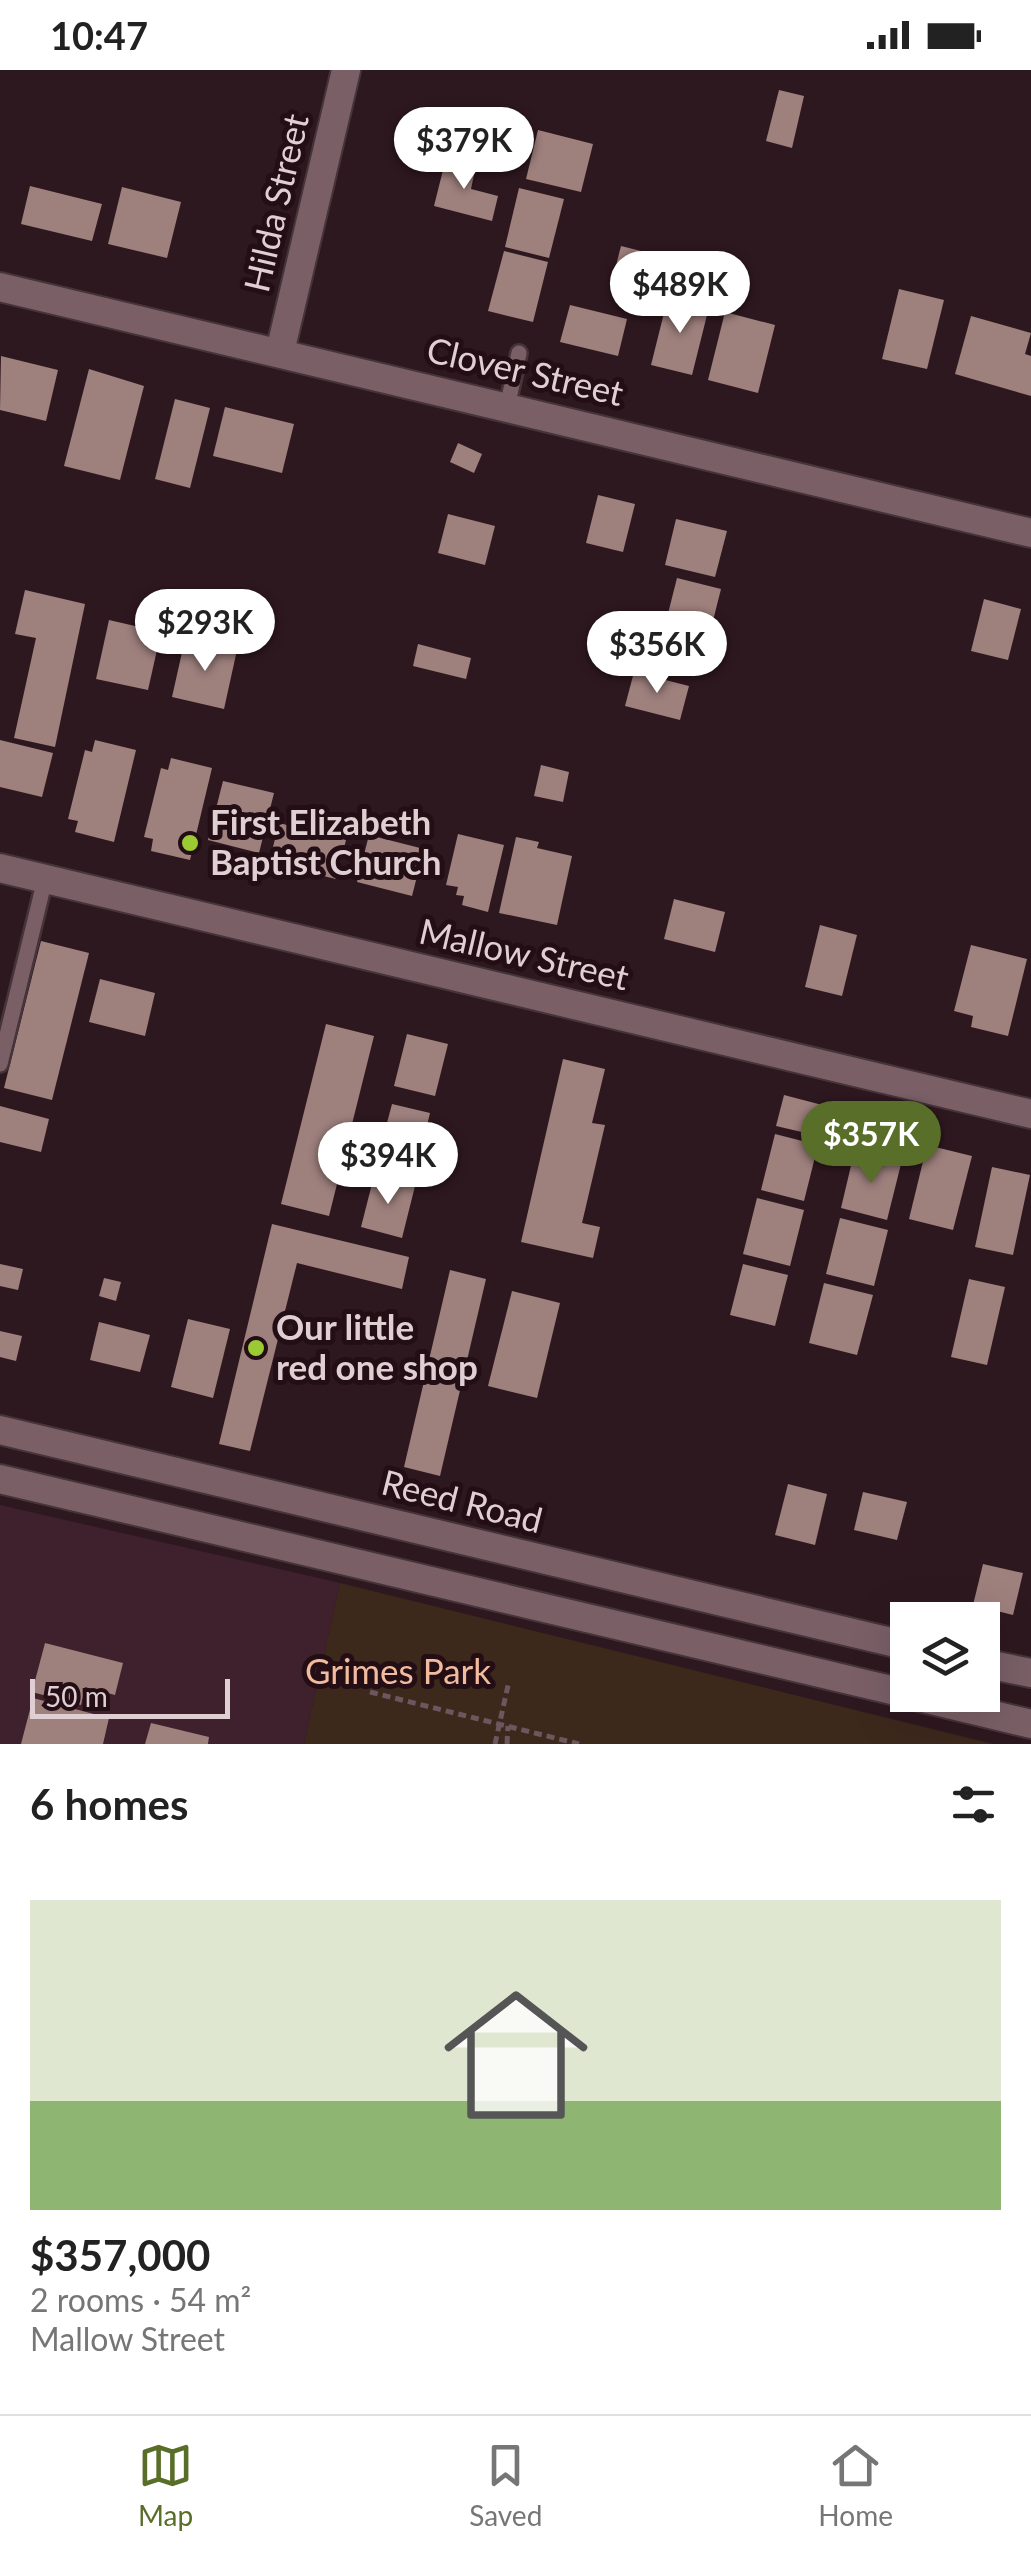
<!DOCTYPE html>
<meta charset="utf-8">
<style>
body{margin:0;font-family:Lato,sans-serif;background:#f6f6f6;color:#222;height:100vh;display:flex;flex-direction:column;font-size:38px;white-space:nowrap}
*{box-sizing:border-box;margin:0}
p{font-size:32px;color:#767676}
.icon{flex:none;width:55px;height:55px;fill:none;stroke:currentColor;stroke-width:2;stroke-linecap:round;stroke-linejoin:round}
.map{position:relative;height:1674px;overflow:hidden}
.details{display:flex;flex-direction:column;background:#fff;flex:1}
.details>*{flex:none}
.buttons{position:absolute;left:890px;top:1532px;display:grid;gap:20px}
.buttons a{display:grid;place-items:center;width:110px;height:110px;border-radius:0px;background:#fff;box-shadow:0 10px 40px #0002;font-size:50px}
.scale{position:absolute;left:30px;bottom:25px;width:200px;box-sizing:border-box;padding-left:10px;border:5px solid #dfcfd3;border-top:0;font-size:28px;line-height:35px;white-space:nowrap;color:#dfcfd3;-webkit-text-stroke:8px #240e16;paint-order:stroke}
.price{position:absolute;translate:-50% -85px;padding:0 22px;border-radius:35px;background:#fff;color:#222;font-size:32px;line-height:65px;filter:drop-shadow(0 2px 5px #0008)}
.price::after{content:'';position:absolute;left:50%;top:60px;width:30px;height:22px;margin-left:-15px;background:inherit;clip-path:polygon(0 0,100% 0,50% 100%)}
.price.current{background:#596e29;color:#fff}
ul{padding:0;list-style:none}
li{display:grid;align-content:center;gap:20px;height:530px;padding:0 30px}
li span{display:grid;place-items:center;height:310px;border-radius:0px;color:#555}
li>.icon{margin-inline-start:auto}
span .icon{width:180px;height:180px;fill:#fffc;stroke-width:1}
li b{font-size:42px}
h2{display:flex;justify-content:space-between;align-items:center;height:120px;padding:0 30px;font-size:42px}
.status{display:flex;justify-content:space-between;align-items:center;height:70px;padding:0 50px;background:#fff;direction:ltr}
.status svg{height:28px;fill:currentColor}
.menu{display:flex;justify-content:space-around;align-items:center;height:140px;border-top:2px solid #e0e0e0;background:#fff;font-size:28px;color:#767676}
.menu a{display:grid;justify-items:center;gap:5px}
.menu .current{color:#596e29}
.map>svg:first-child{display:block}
.built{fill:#3e212c}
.green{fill:#3d281c}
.building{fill:#9e807d}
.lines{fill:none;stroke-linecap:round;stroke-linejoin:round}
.service-casing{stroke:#453439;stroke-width:20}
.minor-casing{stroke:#453439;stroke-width:32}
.tertiary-casing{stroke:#453439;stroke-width:32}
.path{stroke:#6b575d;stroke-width:5;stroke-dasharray:8 5;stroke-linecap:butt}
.service{stroke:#7a5f67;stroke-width:15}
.minor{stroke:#7a5f67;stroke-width:28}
.tertiary{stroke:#7a5f67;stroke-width:28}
.poi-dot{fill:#9cca32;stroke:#240e16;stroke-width:4}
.labels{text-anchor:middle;stroke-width:10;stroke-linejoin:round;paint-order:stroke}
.street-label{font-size:35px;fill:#dfcfd3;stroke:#240e16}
.poi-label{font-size:35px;font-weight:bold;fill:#dfcfd3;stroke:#240e16;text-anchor:start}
.park-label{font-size:35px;fill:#f3bb9d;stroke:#240e16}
</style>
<div class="status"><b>10:47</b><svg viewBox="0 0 49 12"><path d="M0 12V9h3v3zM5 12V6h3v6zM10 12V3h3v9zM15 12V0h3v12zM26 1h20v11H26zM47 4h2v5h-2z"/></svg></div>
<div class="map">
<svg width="1031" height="1674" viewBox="0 0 1031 1674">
<rect width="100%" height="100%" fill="#2e181f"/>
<!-- built -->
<polygon class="built" points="0,1435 340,1513 304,1674 0,1674"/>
<!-- green -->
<polygon class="green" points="340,1513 993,1674 304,1674"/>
<!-- building -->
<g class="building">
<polygon points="779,20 804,26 792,78 766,71"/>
<polygon points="538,60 593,74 581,122 526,109"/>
<polygon points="446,88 476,95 471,119 498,126 492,151 434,136"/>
<polygon points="30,116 102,134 92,171 21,154"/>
<polygon points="122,117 181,132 167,188 108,174"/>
<polygon points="519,118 564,129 549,188 505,177"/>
<polygon points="621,176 649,183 641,214 613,207"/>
<polygon points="504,181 548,192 533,252 488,241"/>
<polygon points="657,181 688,189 682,215 651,207"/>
<polygon points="899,219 944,230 927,299 882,289"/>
<polygon points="668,227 709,237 692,305 651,295"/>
<polygon points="570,235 627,249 618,286 560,272"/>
<polygon points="725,242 775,255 758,323 708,310"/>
<polygon points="971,246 1031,263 1025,284 1031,286 1031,326 955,304"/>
<polygon points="1,286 58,300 46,351 0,340"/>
<polygon points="89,299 144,316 120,410 64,396"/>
<polygon points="175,329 210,338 190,418 155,409"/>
<polygon points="225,337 294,354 282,403 213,386"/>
<polygon points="458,373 482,384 474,403 450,392"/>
<polygon points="598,425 635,434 623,482 586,473"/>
<polygon points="448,444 495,456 485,495 438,483"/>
<polygon points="676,449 727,461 715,507 665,495"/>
<polygon points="677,508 721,519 699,606 655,595"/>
<polygon points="25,520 85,534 55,677 14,668 36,568 15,564"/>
<polygon points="984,529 1021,539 1008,590 971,581"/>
<polygon points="109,550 161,562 148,620 96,609"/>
<polygon points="185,569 237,580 224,639 172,627"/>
<polygon points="418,574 471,588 466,609 413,596"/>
<polygon points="634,602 689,616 680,650 625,636"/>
<polygon points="0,670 53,683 42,727 0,717"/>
<polygon points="95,670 136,680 114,772 75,762 78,751 68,749 85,680 92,682"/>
<polygon points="171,688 212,698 190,790 151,781 153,769 144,767 161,698 168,700"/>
<polygon points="541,695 569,702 563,732 534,726"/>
<polygon points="223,711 274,723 259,783 208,770"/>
<polygon points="279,753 346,770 336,809 269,793"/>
<polygon points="458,764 504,775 488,842 462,835 464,826 456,825 458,817 446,815"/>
<polygon points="369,765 424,779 412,826 357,812"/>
<polygon points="516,767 539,772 537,778 572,786 557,855 499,843"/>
<polygon points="674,829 725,842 715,882 664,869"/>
<polygon points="820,855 857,865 842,926 805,917"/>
<polygon points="41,871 89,883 52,1030 4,1018"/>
<polygon points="971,875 1027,889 1008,966 971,957 973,946 954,941"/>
<polygon points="100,909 155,923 145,966 89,952"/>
<polygon points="326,954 374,966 329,1146 281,1134"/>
<polygon points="407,964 448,974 435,1026 394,1016"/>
<polygon points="563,989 605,999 592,1053 605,1055 582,1153 600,1157 593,1188 521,1172"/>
<polygon points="784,1025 826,1036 819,1066 776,1056"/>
<polygon points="392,1034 430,1043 417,1097 378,1087"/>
<polygon points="0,1036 49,1049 41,1082 0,1072"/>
<polygon points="863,1044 910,1056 903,1087 855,1075"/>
<polygon points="775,1064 818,1075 804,1131 761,1120"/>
<polygon points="927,1075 972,1086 953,1160 909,1149"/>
<polygon points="854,1083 901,1094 887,1150 841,1138"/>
<polygon points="992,1097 1030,1105 1013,1185 975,1177"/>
<polygon points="374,1106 415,1116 402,1168 361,1157"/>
<polygon points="757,1128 804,1140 790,1196 743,1184"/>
<polygon points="840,1148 888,1160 874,1216 826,1204"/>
<polygon points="272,1154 409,1187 402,1219 297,1193 250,1381 219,1374"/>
<polygon points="0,1194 23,1199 18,1220 0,1216"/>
<polygon points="743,1194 788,1205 775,1256 730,1245"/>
<polygon points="450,1200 486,1209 440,1406 404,1397"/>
<polygon points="104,1208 121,1212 116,1231 99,1226"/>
<polygon points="969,1209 1005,1217 987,1295 951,1287"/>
<polygon points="824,1213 873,1225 857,1285 809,1273"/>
<polygon points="512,1221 560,1233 537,1328 488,1316"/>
<polygon points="188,1249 230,1259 213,1328 171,1317"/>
<polygon points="99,1252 150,1265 140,1302 90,1290"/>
<polygon points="0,1261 22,1266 16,1291 0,1287"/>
<polygon points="788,1414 827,1424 815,1475 775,1465"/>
<polygon points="863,1422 907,1432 897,1470 854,1460"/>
<polygon points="983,1494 1023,1503 1013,1545 973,1535"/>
<polygon points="45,1573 123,1593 115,1625 85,1617 81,1635 32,1622"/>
<polygon points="33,1628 109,1648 103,1674 21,1674"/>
<polygon points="151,1653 209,1667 208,1674 145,1674"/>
</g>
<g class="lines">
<!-- service casing -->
<g class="service-casing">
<g id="service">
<polyline points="507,337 519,283"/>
<polyline points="0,994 45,809"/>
</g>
</g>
<!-- minor casing -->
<g class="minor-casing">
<g id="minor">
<polyline points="0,217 1031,463"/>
<polyline points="280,282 346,0"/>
<polyline points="0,798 1031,1044"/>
</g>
</g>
<!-- tertiary casing -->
<g class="tertiary-casing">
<g id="tertiary">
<polyline points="0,1360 908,1576"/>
<polyline points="0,1409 908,1624"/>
<polyline points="982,1593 1031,1603"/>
<polyline points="910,1625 1031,1654"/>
</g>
</g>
<!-- path -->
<g class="path">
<polyline points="370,1622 579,1674"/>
<polyline points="495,1674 509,1611"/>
<polyline points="507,1674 508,1656"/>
</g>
<!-- service -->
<use href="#service" class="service"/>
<!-- minor -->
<use href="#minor" class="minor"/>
<!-- tertiary -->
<use href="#tertiary" class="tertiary"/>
</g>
<!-- markers -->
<g class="poi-dot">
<circle cx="190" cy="773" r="10"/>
<circle cx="256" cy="1278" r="10"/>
</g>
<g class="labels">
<!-- street labels -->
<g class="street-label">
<text transform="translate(277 133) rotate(-77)" y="12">Hilda Street</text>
<text transform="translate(525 302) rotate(13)" y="12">Clover Street</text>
<text transform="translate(524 885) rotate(13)" y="12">Mallow Street</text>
<text transform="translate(462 1432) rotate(14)" y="12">Reed Road</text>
</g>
<!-- poi labels -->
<g class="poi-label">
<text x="210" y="765">First Elizabeth<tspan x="210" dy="40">Baptist Church</tspan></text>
<text x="276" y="1270">Our little<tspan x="276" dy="40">red one shop</tspan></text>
</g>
<!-- park labels -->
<g class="park-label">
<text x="398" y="1614">Grimes Park</text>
</g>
</g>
</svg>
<div class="buttons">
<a><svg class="icon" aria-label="layers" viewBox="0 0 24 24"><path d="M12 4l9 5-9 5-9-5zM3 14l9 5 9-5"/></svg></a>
</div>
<div class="scale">50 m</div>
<b class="price" style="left:464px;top:122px">$379K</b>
<b class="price" style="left:680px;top:266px">$489K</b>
<b class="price" style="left:205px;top:604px">$293K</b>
<b class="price" style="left:657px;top:626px">$356K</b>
<b class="price current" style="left:871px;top:1116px">$357K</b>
<b class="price" style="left:388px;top:1137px">$394K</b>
</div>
<section class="details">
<h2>6 homes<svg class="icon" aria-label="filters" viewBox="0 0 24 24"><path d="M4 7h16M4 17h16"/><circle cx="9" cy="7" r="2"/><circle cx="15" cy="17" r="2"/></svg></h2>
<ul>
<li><span style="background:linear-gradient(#dfe7d0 65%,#8fb573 0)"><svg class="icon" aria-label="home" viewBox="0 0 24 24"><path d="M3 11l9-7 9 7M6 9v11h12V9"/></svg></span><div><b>$357,000</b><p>2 rooms · 54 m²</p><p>Mallow Street</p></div></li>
</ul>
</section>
<nav class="menu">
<a class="current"><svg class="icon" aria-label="map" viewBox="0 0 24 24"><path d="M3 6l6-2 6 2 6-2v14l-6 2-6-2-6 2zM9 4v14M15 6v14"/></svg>Map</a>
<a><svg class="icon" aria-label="saved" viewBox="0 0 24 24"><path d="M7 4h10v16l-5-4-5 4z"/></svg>Saved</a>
<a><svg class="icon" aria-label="home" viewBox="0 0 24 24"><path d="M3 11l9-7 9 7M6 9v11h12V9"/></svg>Home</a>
</nav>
